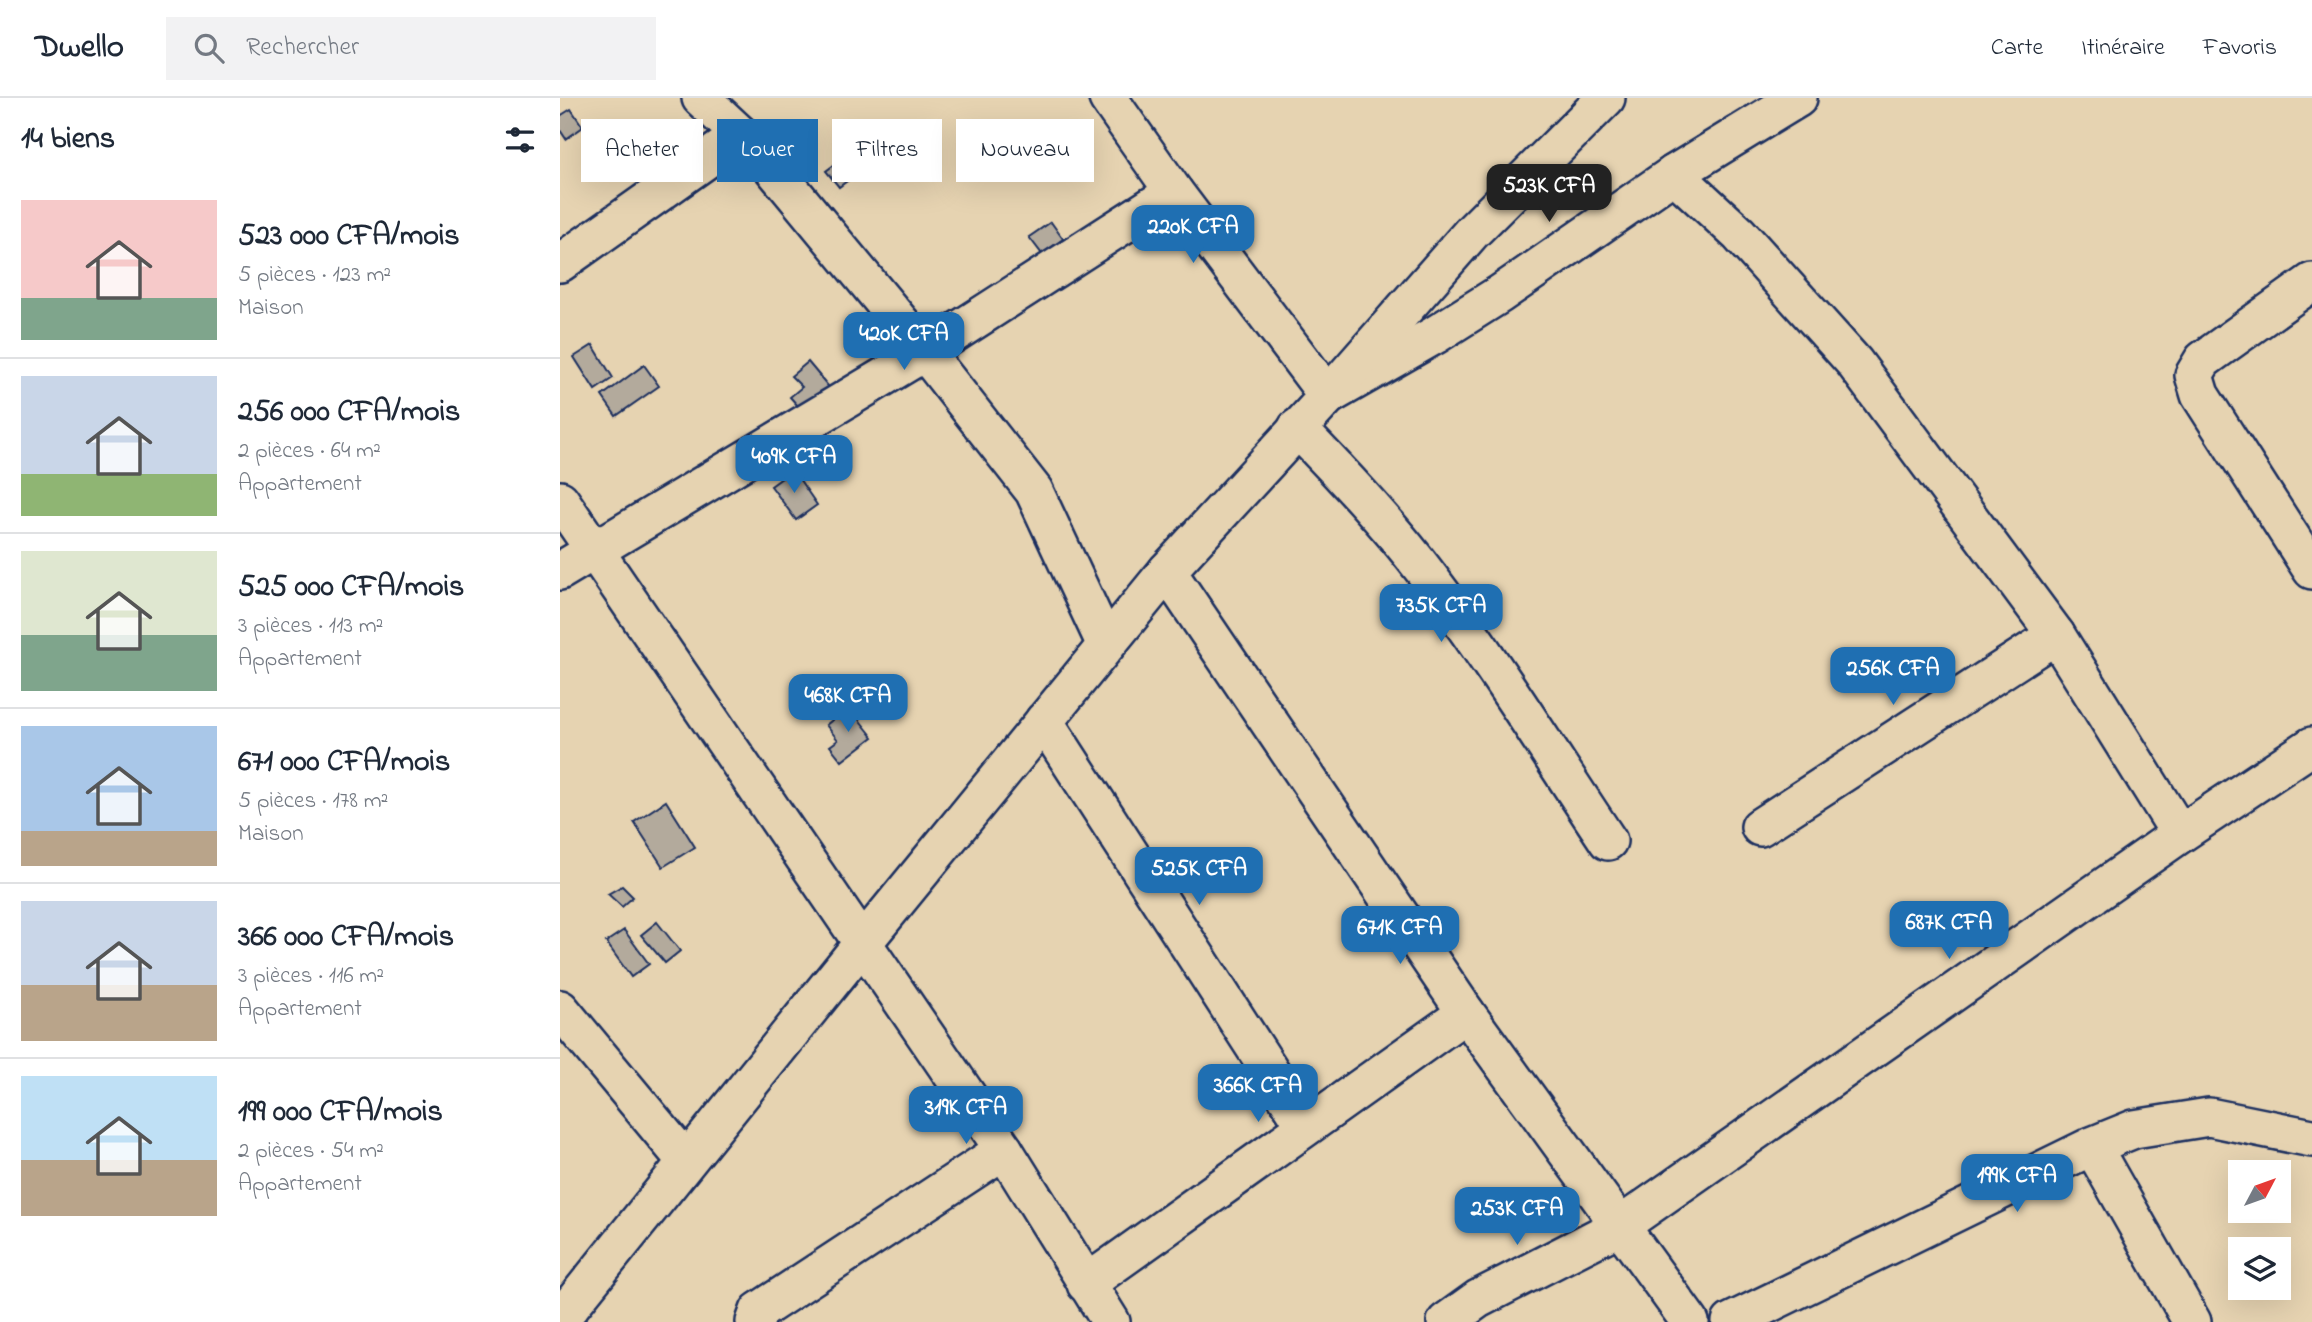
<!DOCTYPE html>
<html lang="fr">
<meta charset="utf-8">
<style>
body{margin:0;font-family:"Indie Flower",sans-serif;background:#f2f2f3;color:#1f2937;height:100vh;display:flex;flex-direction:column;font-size:26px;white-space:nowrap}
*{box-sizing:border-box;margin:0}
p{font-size:23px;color:#747a83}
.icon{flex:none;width:38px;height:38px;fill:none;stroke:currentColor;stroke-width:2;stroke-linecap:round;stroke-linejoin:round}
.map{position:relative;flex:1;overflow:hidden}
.details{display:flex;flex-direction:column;background:#fff;width:560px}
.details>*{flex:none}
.guide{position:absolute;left:21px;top:21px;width:665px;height:63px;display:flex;gap:14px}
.needle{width:46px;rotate:49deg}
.controls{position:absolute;left:1668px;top:1062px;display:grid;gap:14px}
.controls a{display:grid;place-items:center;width:63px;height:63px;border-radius:0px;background:#fff;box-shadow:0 7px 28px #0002;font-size:35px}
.price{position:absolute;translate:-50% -60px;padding:0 16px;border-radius:14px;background:#1f6fb2;color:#fff;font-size:23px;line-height:46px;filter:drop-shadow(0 2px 4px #0008)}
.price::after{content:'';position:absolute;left:50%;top:42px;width:21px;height:16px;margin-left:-10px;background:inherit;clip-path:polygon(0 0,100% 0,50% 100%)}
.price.active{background:#222;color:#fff}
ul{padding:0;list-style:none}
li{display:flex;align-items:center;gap:21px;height:175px;padding:0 21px}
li+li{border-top:2px solid #e0e1e3}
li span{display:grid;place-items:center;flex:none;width:196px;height:140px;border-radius:0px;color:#555}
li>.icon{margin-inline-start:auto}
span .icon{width:84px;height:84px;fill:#fffc;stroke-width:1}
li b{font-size:30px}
h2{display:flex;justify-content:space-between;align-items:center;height:84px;padding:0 21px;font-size:30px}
.tag{padding:0 24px;border-radius:0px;background:#fff;box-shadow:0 7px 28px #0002;font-size:24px;line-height:63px}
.tag.active{background:#1f6fb2;color:#fff}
header{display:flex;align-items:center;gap:42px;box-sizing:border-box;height:98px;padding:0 35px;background:#fff;border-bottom:2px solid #e0e1e3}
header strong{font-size:33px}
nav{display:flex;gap:38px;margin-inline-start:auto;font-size:24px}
.search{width:490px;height:63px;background:#f2f2f3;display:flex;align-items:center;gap:18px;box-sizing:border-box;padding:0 24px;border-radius:0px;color:#747a83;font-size:26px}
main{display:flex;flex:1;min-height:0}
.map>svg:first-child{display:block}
.building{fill:#b3aa9c;stroke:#1b2f5e;stroke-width:2}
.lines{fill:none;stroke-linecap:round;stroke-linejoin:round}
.minor-casing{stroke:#1b2f5e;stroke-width:42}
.minor{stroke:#e6d3b1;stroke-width:37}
</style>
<header>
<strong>Dwello</strong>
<div class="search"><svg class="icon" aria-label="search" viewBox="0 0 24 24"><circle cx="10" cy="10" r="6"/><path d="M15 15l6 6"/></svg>Rechercher</div>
<nav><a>Carte</a><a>Itinéraire</a><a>Favoris</a></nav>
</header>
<main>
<section class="details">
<h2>14 biens<svg class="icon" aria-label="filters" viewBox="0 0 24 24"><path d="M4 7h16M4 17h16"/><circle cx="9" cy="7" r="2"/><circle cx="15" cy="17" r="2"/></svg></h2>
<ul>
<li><span style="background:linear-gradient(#f6c9c9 70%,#7fa58c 0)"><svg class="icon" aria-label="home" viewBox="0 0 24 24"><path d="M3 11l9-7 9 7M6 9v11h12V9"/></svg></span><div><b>523 000 CFA/mois</b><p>5 pièces · 123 m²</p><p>Maison</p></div></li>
<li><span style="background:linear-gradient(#c9d6e8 70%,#8fb573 0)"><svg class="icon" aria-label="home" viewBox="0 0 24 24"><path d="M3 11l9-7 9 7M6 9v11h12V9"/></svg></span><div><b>256 000 CFA/mois</b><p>2 pièces · 64 m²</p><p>Appartement</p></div></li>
<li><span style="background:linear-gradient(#dfe7d0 60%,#7fa58c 0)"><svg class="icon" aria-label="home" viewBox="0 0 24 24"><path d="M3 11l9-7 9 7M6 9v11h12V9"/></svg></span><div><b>525 000 CFA/mois</b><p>3 pièces · 113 m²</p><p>Appartement</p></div></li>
<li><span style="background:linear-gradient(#a9c7e8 75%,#b9a48a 0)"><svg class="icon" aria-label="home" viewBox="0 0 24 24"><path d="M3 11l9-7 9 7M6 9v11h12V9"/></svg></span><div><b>671 000 CFA/mois</b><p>5 pièces · 178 m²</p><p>Maison</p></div></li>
<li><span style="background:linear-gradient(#c9d6e8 60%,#b9a48a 0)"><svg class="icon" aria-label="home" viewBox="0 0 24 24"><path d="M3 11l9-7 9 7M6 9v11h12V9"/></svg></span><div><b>366 000 CFA/mois</b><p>3 pièces · 116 m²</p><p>Appartement</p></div></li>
<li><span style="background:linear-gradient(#bfe0f5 60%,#b9a48a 0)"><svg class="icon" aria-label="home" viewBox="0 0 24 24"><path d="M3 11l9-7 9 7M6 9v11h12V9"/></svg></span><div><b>199 000 CFA/mois</b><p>2 pièces · 54 m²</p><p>Appartement</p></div></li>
</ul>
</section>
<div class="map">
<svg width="1752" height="1224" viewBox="0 0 1752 1224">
<rect width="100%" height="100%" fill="#e6d3b1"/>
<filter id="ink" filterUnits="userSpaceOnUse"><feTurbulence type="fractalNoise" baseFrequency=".0143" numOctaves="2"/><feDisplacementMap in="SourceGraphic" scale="14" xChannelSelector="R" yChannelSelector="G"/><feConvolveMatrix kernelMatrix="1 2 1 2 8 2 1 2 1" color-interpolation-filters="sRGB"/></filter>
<g filter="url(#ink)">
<!-- building -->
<g class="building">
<polygon points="11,11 23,29 6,41 0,32 0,18"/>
<polygon points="282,61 295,77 279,89 266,73"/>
<polygon points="491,124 503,141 482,156 469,139"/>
<polygon points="33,247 53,280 35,292 14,259"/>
<polygon points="248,264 273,294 246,317 230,299 242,289 231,278"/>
<polygon points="84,267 99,288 56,318 42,298"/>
<polygon points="233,372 257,407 236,422 211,388"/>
<polygon points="289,609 313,639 282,663 270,648 278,642 266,627"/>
<polygon points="106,703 135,749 103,769 74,724"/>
<polygon points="62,788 73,799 62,809 48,796"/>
<polygon points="97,824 120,853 105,865 81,837"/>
<polygon points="64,832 89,866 71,879 46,844"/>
</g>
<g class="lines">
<!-- minor casing -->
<g class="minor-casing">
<g id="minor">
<polyline points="141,0 202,57 365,254 474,393 546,547"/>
<polyline points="548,0 614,94 768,298 875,237 940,196 1114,76 1238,0"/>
<polyline points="1114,76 1179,136 1294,264 1496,537 1620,736"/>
<polyline points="0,165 181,37"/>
<polyline points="1752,184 1643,262 1634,277 1640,297 1752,472"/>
<path d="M 737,330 C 778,372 818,414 855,461 C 924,549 986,650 1048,743"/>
<polyline points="0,402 444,1052 551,1224"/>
<polyline points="0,473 365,254 614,94"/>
<polyline points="607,473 906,915 1130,1224"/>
<polyline points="484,623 745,1027"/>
<polyline points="1200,729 1496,537"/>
<polyline points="0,911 126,1063"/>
<polyline points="1532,1048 1632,1224"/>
<polyline points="526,1186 906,915"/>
<polyline points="0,1221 302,846 607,473 768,298 912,134 1046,0"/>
<polyline points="195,1224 199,1213 444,1052"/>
<polyline points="886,1224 918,1201 1060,1128 1620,736 1752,648"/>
<polyline points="1171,1224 1532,1048 1574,1031 1649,1019 1752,1040"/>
</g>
</g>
<!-- minor -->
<use href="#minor" class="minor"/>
</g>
</g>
</svg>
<div class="controls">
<a><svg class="needle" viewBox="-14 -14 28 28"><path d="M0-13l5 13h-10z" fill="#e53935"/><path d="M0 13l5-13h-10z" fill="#747a83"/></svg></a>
<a><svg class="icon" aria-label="layers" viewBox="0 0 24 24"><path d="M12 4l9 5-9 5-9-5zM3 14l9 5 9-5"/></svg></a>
</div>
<b class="price active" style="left:989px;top:126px">523K CFA</b>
<b class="price" style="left:633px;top:167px">220K CFA</b>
<b class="price" style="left:344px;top:274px">420K CFA</b>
<b class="price" style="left:234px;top:397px">409K CFA</b>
<b class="price" style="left:881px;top:546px">735K CFA</b>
<b class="price" style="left:1333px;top:609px">256K CFA</b>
<b class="price" style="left:288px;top:636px">468K CFA</b>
<b class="price" style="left:639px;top:809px">525K CFA</b>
<b class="price" style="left:1389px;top:863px">687K CFA</b>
<b class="price" style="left:840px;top:868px">671K CFA</b>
<b class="price" style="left:698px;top:1026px">366K CFA</b>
<b class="price" style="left:406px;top:1048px">319K CFA</b>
<b class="price" style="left:1457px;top:1116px">199K CFA</b>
<b class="price" style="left:957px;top:1149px">253K CFA</b>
<div class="guide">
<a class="tag">Acheter</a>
<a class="tag active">Louer</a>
<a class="tag">Filtres</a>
<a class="tag">Nouveau</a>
</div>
</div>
</main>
